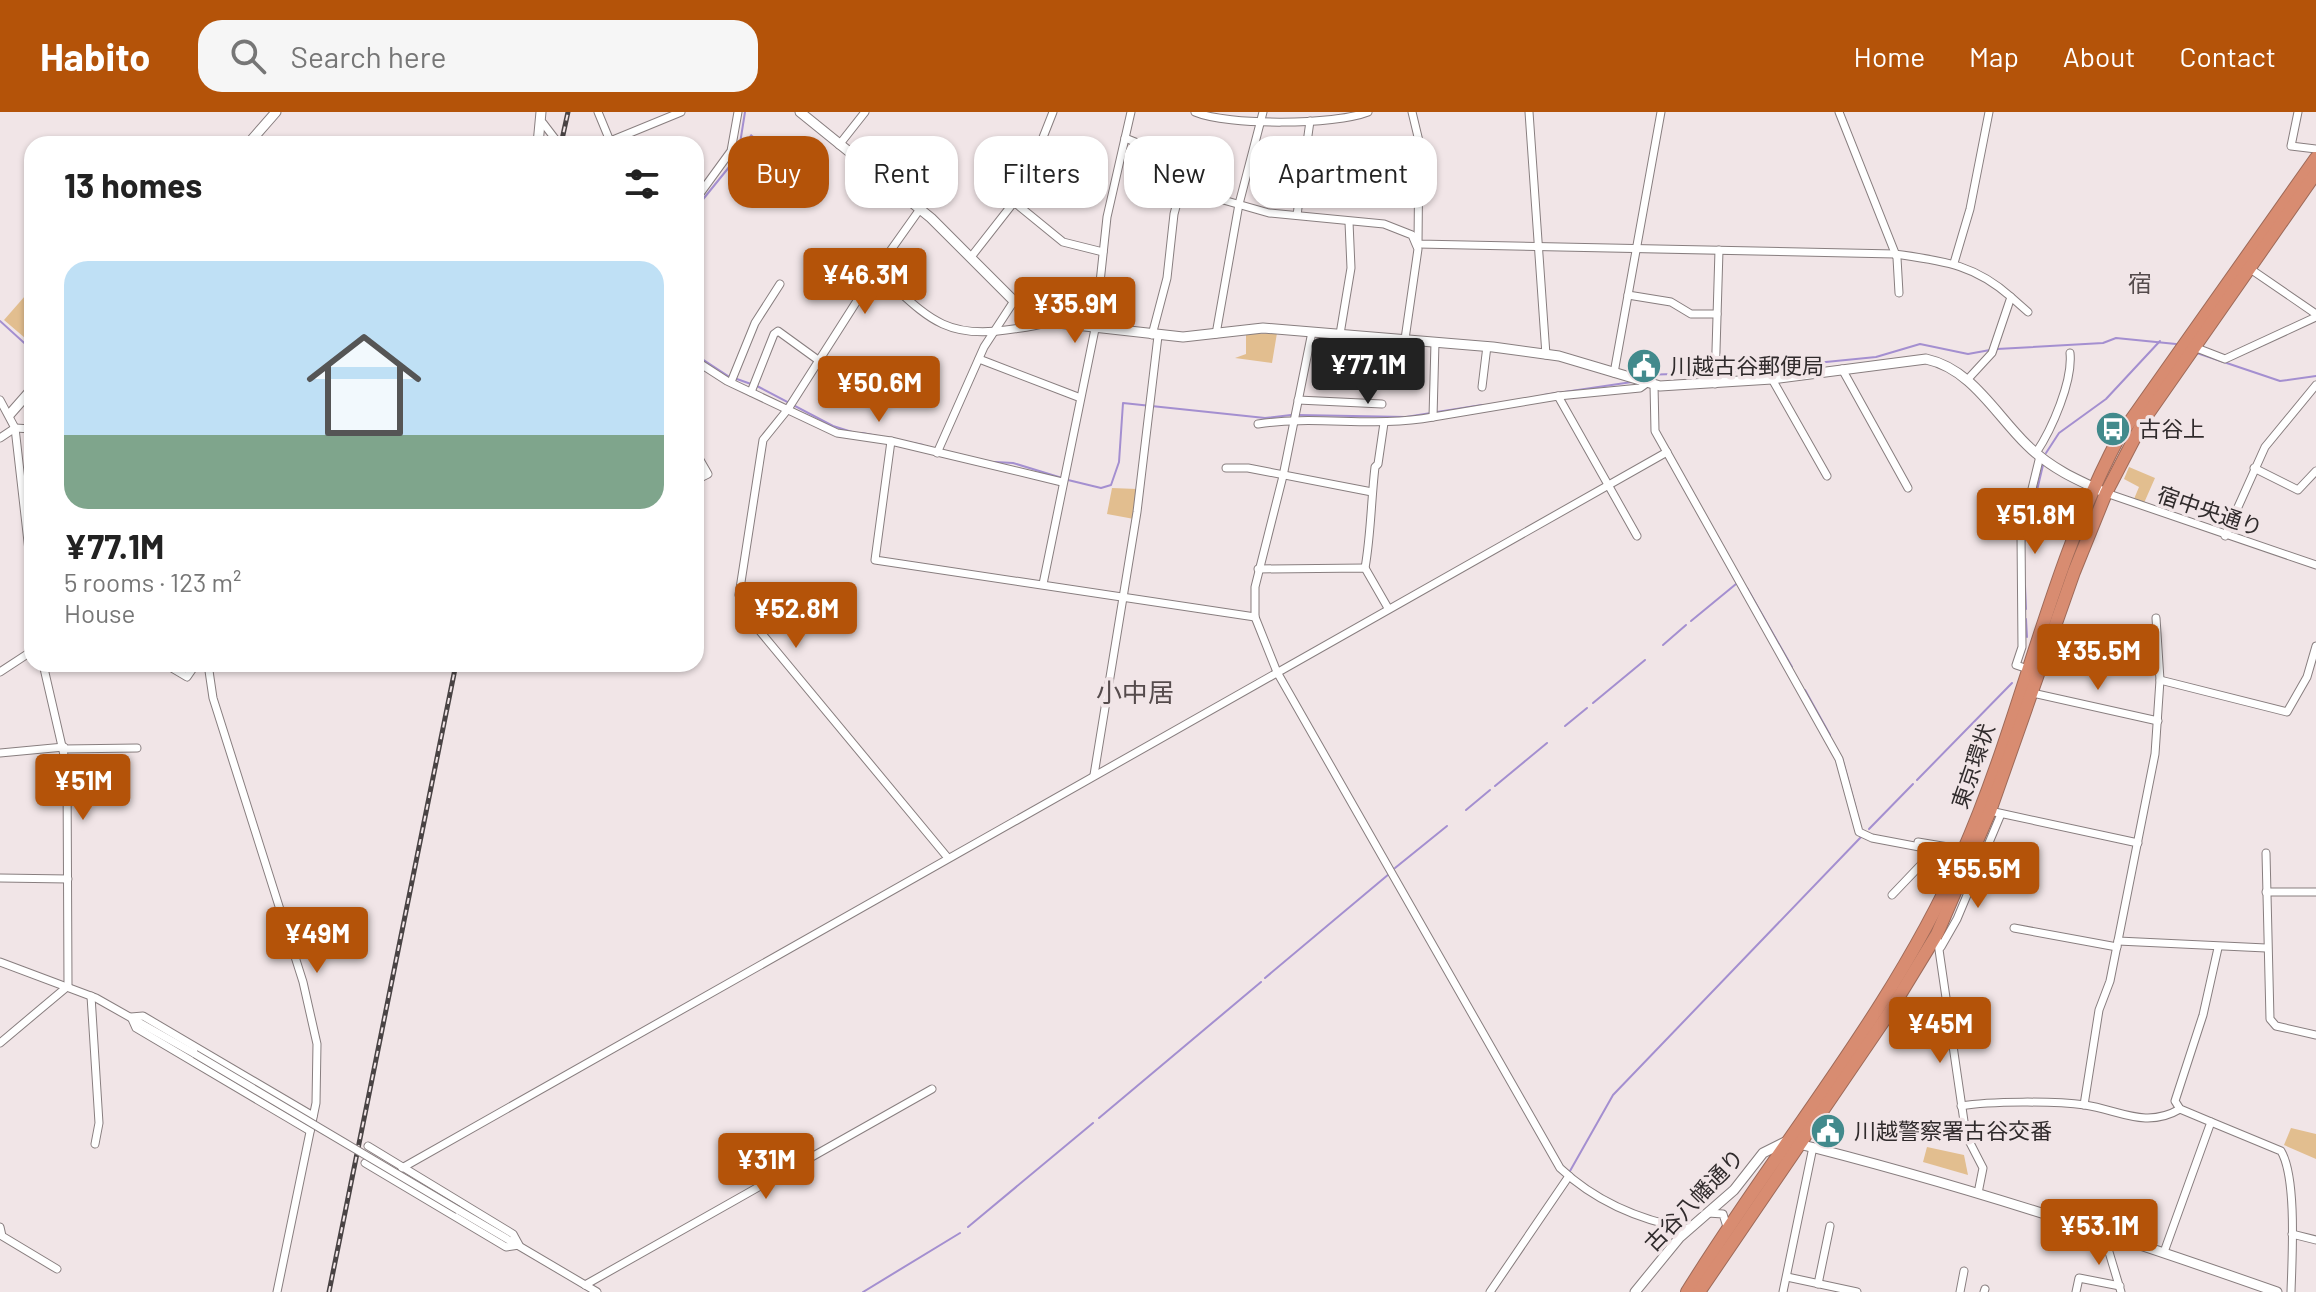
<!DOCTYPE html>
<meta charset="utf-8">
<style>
body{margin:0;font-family:Barlow,"Noto Sans JP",sans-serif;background:#f6f6f6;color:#222;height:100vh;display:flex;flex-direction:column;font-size:30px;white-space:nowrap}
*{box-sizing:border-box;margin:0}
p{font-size:26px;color:#767676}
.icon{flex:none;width:44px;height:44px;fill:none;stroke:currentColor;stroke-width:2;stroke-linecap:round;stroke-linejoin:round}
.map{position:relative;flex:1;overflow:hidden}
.side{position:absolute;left:24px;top:24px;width:680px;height:536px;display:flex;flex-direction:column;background:#fff;border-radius:24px;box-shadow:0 2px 6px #0004}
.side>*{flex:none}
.hud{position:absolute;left:728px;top:24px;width:760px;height:72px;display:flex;gap:16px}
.price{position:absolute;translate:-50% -68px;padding:0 18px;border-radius:8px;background:#b45309;color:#fff;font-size:26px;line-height:52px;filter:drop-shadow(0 2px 4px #0008)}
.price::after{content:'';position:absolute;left:50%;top:48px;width:24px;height:18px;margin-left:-12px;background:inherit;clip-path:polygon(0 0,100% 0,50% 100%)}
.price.selected{background:#222;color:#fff}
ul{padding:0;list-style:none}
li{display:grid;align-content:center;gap:16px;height:424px;padding:0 40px}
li+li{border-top:2px solid #e0e0e0}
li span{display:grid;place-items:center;height:248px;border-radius:24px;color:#555}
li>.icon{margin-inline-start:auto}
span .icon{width:144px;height:144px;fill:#fffc;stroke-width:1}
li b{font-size:34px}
h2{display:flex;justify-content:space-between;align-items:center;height:96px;padding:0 40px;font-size:34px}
.pill{padding:0 28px;border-radius:24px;background:#fff;box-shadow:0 2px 6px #0004;font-size:28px;line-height:72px}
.pill.selected{background:#b45309;color:#fff}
header{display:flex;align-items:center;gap:48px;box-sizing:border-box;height:112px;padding:0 40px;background:#b45309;color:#fff}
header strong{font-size:38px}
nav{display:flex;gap:44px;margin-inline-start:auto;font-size:28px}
.search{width:560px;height:72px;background:#f6f6f6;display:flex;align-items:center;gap:20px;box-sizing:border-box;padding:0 28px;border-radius:24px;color:#767676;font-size:30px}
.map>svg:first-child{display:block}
.green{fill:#e2be8f}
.water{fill:#a48fd0}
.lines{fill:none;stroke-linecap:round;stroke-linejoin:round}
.stream{stroke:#a48fd0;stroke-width:2}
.street-casing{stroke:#887e7f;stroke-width:9}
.secondary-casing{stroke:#887e7f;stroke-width:11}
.highway-casing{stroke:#9d6a59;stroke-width:14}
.street{stroke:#fff;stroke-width:7}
.secondary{stroke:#fff;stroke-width:9}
.highway{stroke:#d88c71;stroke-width:12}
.rail-casing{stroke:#494344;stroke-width:5}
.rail{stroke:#f1e5e7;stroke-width:2;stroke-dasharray:6;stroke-linecap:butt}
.street-bridge-casing{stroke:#887e7f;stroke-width:9;stroke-linecap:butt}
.street-bridge{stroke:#fff;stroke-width:7}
.labels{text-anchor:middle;stroke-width:7;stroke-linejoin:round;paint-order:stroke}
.poi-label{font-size:22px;fill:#302b2c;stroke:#f1e5e7;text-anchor:start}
.street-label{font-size:22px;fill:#302b2c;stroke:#f1e5e7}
.neighbourhood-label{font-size:24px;fill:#554b4c;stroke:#f1e5e7}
.quarter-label{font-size:26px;fill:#554b4c;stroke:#f1e5e7}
</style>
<header>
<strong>Habito</strong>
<div class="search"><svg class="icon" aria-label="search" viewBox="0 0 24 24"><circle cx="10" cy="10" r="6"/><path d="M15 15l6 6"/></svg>Search here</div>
<nav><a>Home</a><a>Map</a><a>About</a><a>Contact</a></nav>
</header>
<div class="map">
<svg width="2316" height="1180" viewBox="0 0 2316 1180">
<rect width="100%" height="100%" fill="#f1e5e7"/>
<!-- green -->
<g class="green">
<polygon points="32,176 32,232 4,208"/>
<polygon points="1277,221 1272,251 1235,246 1246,242 1246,222"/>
<polygon points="2129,355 2155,366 2144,391 2134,387 2139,375 2124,367"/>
<polygon points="1112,376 1137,377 1134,407 1107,402"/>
<polygon points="2291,1016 2316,1022 2316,1047 2284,1033"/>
<polygon points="1927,1035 1964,1043 1968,1063 1923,1050"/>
</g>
<!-- water -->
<polygon class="water" points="751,22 775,41 767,51 743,32"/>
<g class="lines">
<!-- stream -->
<g class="stream">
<polyline points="696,96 738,44 745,0"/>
<polyline points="0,209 32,238"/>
<polyline points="1997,237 2103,231 2116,226 2176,232"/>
<polyline points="2197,241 2280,269 2316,264"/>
<polyline points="696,243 728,264"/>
<polyline points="1717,261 1876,245 1920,232 1968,242 1990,238"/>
<polyline points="1639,263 1711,261"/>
<polyline points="734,266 751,272"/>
<polyline points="757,274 833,314 852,320"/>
<polyline points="1544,283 1632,270"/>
<polyline points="1437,300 1482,293"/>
<polyline points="1298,303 1406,305 1431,301"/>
<polyline points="862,321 923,333"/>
<polyline points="2046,341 2059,321 2106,287 2160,229"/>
<polyline points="995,350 1013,351 1062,366"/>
<polyline points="1068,368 1101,376 1111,373 1119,350 1123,291 1265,306 1291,303"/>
<polyline points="2034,391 2043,353"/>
<polyline points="2024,431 2031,401"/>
<polyline points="2025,474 2026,497"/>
<polyline points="1747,476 1792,555"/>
<polyline points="2026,507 2027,525"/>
<polyline points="1691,509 1736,472"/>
<polyline points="1663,533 1686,513"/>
<polyline points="1805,578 1830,623"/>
<polyline points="1593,591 1645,548"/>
<polyline points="1565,614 1587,596"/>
<polyline points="1842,646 1856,697"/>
<polyline points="1917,668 2012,571"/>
<polyline points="1495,674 1547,631"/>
<polyline points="1466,698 1490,678"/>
<polyline points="1869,717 1913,672"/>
<polyline points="1395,756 1447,714"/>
<polyline points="1265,866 1389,762"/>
<polyline points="1099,1006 1261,870"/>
<polyline points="1570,1059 1613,983 1861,725"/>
<polyline points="968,1115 1093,1011"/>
<polyline points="863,1180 960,1121"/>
</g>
<!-- street casing -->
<g class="street-casing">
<g id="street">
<polyline points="598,0 610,29"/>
<path d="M 1195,0 C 1228,14 1335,13 1368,0"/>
<path d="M 1412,0 L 1419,29 L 1418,132 L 1895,142 C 1943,149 1974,152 2011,185 L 1992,241 L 1968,267"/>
<polyline points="1529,0 1546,243"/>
<polyline points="1839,0 1897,146 1899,181"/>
<polyline points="2298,0 2291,34 2316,37"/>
<polyline points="543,11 559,32"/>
<polyline points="1125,26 1180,48 1176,60 1181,76"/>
<polyline points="603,32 681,0"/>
<polyline points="839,33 865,0"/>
<polyline points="696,87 731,39 738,0"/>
<polyline points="1014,90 1063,130 1103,140"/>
<polyline points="920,97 876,159 788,297 763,328 739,483 749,506 948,746"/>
<polyline points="1297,103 1310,9"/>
<polyline points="971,145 1021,81 1053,0"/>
<polyline points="1954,151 1970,97 1989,0"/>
<polyline points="2249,156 2316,202"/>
<path d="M 876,159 C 922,198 939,228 1006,218 C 1020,216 1035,215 1049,210"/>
<polyline points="1628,183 1671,190 1691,202 1717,202"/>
<polyline points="2011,185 2028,200"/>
<path d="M 1312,220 L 1283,364 L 1255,475 L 1255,505 L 1277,560 L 1560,1056 C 1596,1090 1639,1108 1688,1117"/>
<polyline points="1216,222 1239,92 1263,0"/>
<polyline points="1340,222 1351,156 1349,110"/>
<polyline points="1152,223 1167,166 1174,102 1181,76 1269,101 1384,112 1412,123 1418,137 1405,227"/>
<polyline points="2194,235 2225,247 2316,205"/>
<polyline points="979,247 1078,285"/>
<polyline points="696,249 727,269 837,321 891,329 1062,370"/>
<polyline points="1842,257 1908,376"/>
<polyline points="1614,261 1661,0"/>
<polyline points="1772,267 1827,364"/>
<polyline points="731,270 755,211 780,172"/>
<polyline points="1715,272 1719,138"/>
<polyline points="1654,273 1655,319 1839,647 1859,720 1872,726 1962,743"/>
<polyline points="1482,275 1487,234"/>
<polyline points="751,280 774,222 778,219 818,248"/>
<polyline points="1558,284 1637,424"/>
<polyline points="0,288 15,316 32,465"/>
<polyline points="1298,288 1382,292"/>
<polyline points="1433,305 1558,284 1640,276 1647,271"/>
<path d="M 1258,312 C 1316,303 1374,316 1433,305 L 1435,230"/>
<polyline points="0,326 15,316 32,317"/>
<polyline points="891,329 875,448 1255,505"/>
<polyline points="696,341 708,362 696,368"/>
<polyline points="937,341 984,235 1014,189"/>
<path d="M 2036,341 C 2052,317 2073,269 2070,241"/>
<polyline points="1226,356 1248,356 1372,380"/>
<polyline points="2254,356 2298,378 2316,359"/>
<polyline points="2106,381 2316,453"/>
<polyline points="2225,424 2265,335 2316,273"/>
<path d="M 1365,456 C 1371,422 1371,389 1375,355 L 1378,352 L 1384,311"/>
<polyline points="1258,457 1365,456 1388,496"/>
<polyline points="1043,472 1095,217 1107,105 1131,0"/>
<polyline points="165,552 187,565 196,552"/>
<polyline points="208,552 213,586 303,870 317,932 316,991 277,1180"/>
<polyline points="2028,557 2016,553 2022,535 2021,422 2040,344"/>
<polyline points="0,560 32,539"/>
<polyline points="2160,568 2287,600 2307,565 2316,534"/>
<polyline points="2032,581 2158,609"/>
<polyline points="64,637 137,636"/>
<polyline points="0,641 64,635"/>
<polyline points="1094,663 1137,400 1158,224"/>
<polyline points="1990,699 2138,731"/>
<polyline points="1918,730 1954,736"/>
<polyline points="2266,741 2270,907 2276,914 2316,923"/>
<polyline points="0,766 68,767"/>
<polyline points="2266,780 2316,780"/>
<polyline points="1892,783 1935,738"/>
<polyline points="2014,816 2117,835"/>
<polyline points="1937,824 1966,1023 1983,1056 1978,1081"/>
<polyline points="2118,829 2266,836"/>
<polyline points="1941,835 1957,807 2001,702"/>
<polyline points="0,850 96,886 195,942"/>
<polyline points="91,884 99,1011 95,1032"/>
<polyline points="1890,899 1898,903 1948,899"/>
<polyline points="131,905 143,904 313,1004"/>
<polyline points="132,907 136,916 310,1019"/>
<polyline points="0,931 68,874 67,656 43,552"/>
<polyline points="2084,993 2099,898 2110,869 2155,642 2160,568 2156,506"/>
<path d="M 1961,994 C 1990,989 2055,989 2085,993 C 2119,998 2146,1017 2180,997"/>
<path d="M 2211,1010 L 2281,1039 C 2297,1066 2292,1146 2291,1180"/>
<polyline points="365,1051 506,1135 519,1133 513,1122 368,1034"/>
<polyline points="402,1056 1667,340"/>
<polyline points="458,1098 597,1180"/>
<polyline points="1708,1101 1723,1102 1727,1115"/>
<polyline points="0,1115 2,1124 57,1157"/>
<polyline points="2103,1120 2121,1180"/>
<polyline points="2292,1122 2316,1128"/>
<polyline points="2164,1140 2211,1010 2180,997 2175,989 2203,903 2218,836"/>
<polyline points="1787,1165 1857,1180"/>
<polyline points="1818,1172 1830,1114"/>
<polyline points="585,1173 932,977"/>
<polyline points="1490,1180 1569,1064"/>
<polyline points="1783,1180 1813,1035"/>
<polyline points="1960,1180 1964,1159"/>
<polyline points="1984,1180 1985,1177"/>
<polyline points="2076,1180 2079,1166 2120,1174"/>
</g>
</g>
<!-- secondary casing -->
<g class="secondary-casing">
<g id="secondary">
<path d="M 800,0 L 931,106 L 1014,189 L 1049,210 L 1183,225 L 1263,216 L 1493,235 L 1559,244 L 1660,274 L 1772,267 L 1926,247 C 1972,257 1995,302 2027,333 C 2050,356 2077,368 2106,381"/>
<polyline points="248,32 276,0"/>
<polyline points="538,32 541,0"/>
<polyline points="10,302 32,277"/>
<path d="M 1635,1180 L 1680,1125 L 1734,1078 L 1763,1041 L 1787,1029 C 1953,1070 2115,1123 2277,1180"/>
</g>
</g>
<!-- highway casing -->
<g class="highway-casing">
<g id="highway">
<path d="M 1687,1180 C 1777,1034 1891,902 1961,744 C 2022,607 2048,458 2119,325 L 2316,46"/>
<polyline points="1699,1180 1887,904 1937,822 1990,699 2074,460 2106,381 2145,306 2316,61"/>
</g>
</g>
<!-- street -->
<use href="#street" class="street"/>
<!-- secondary -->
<use href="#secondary" class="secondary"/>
<!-- highway -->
<use href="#highway" class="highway"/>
<!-- rail casing -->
<g class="rail-casing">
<g id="rail">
<polyline points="561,32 568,0"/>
<polyline points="329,1180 456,552"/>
</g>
</g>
<!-- rail -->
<use href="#rail" class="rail"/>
<!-- street-bridge casing -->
<g class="street-bridge-casing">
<polyline id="street-bridge" points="195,942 458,1098"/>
</g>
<!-- street-bridge -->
<use href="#street-bridge" class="street-bridge"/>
</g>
<!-- icons -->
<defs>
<g id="civic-disc" transform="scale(1.8)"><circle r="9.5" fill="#428a8c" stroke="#f1e5e7"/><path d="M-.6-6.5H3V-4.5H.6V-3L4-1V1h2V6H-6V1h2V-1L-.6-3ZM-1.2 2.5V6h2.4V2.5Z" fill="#fff"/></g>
<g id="bus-disc" transform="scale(1.8)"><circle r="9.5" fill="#428a8c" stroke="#f1e5e7"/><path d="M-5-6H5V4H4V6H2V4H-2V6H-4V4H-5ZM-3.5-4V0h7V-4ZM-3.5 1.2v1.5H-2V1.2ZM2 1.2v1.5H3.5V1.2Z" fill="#fff"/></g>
</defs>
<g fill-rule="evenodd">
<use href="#civic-disc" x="1644" y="254"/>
<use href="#bus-disc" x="2113" y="317"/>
<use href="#civic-disc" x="1828" y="1019"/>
</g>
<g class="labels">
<!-- poi labels -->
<g class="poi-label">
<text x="1670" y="262">川越古谷郵便局</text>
<text x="2139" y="325">古谷上</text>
<text x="1854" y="1027">川越警察署古谷交番</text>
</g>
<!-- street labels -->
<g class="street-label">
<text transform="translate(2210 399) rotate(19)" y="8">宿中央通り</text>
<text transform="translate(1973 654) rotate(-71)" y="8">東京環状</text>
<text transform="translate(1694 1088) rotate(-46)" y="8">古谷八幡通り</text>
</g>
<!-- neighbourhood labels -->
<g class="neighbourhood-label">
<text x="2140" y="180">宿</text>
</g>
<!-- quarter labels -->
<g class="quarter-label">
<text x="1135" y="590">小中居</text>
</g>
</g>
</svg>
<b class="price" style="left:865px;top:204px">¥46.3M</b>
<b class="price" style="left:1075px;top:233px">¥35.9M</b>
<b class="price selected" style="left:1368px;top:294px">¥77.1M</b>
<b class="price" style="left:879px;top:312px">¥50.6M</b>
<b class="price" style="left:2035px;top:444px">¥51.8M</b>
<b class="price" style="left:796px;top:538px">¥52.8M</b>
<b class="price" style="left:2098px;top:580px">¥35.5M</b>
<b class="price" style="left:83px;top:710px">¥51M</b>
<b class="price" style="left:1978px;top:798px">¥55.5M</b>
<b class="price" style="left:317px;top:863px">¥49M</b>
<b class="price" style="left:1940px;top:953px">¥45M</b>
<b class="price" style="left:766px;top:1089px">¥31M</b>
<b class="price" style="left:2099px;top:1155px">¥53.1M</b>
<div class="hud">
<a class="pill selected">Buy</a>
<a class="pill">Rent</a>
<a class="pill">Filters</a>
<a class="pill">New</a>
<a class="pill">Apartment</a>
</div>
<section class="side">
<h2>13 homes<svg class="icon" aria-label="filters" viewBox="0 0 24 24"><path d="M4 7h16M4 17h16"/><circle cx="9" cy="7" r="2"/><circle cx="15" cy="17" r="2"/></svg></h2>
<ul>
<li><span style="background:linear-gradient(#bfe0f5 70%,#7fa58c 0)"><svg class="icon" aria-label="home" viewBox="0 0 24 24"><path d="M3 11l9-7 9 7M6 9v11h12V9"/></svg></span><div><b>¥77.1M</b><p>5 rooms · 123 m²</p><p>House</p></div></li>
</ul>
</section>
</div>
